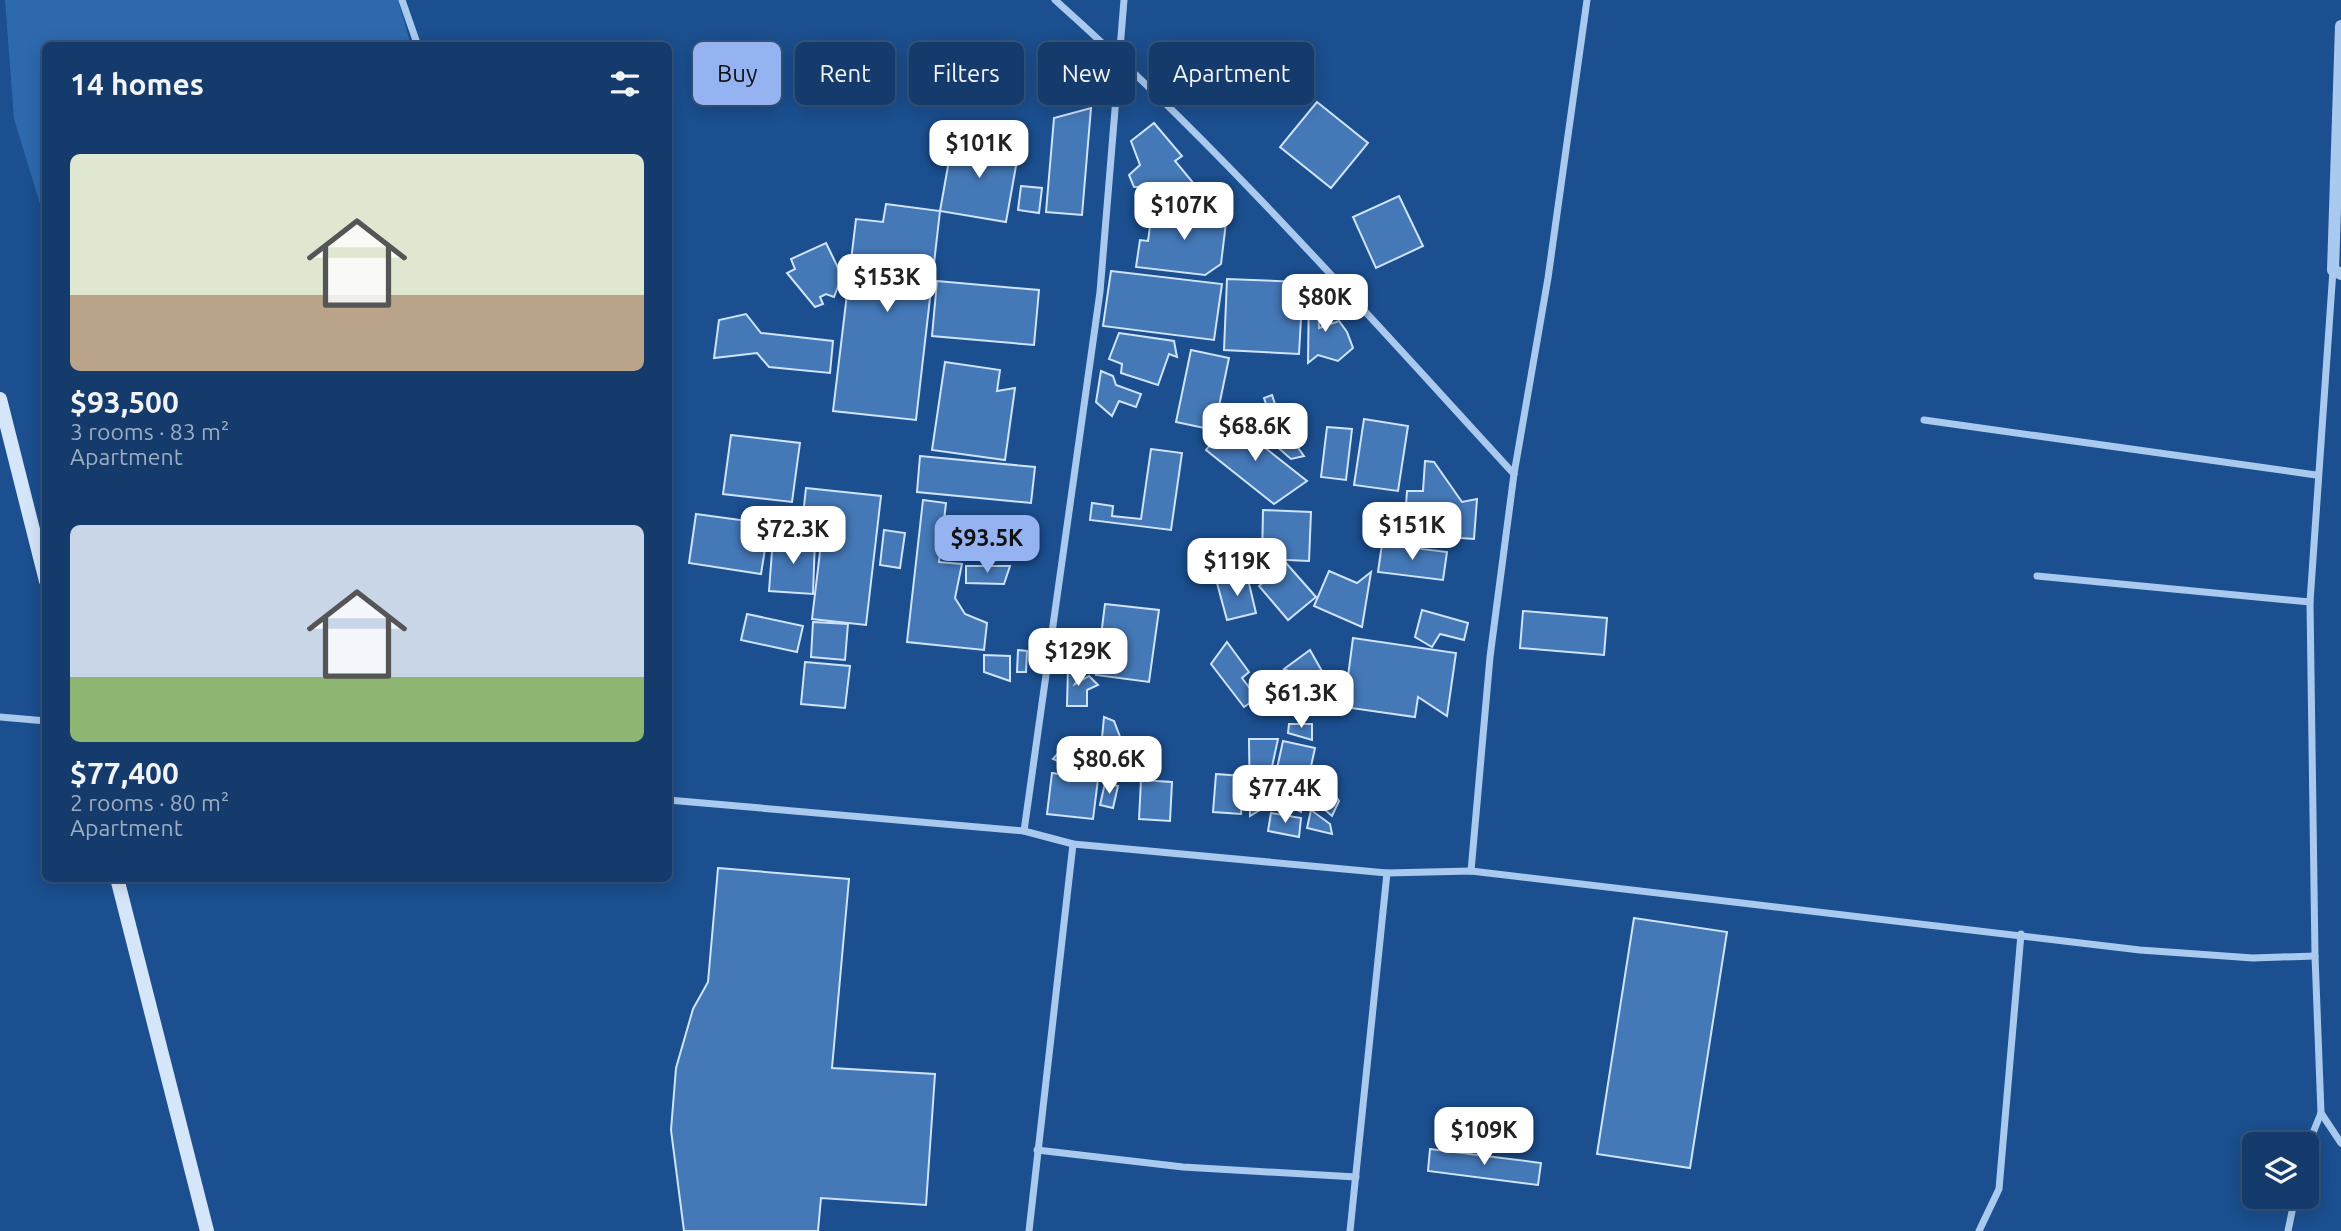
<!DOCTYPE html>
<meta charset="utf-8">
<style>
body{margin:0;font-family:Ubuntu,sans-serif;background:#214673;color:#f1f3f6;height:100vh;display:flex;flex-direction:column;font-size:26px;white-space:nowrap}
*{box-sizing:border-box;margin:0}
p{font-size:23px;color:#9dadc1}
.icon{flex:none;width:38px;height:38px;fill:none;stroke:currentColor;stroke-width:2;stroke-linecap:round;stroke-linejoin:round}
.map{position:relative;flex:1;overflow:hidden}
.sheet{position:absolute;left:42px;top:42px;width:630px;height:840px;display:flex;flex-direction:column;background:#143b6b;border-radius:10px;box-shadow:0 4px 18px #0003,0 0 0 2px #33557e}
.sheet>*{flex:none}
.guide{position:absolute;left:693px;top:42px;width:665px;height:63px;display:flex;gap:14px}
.fabs{position:absolute;left:2242px;top:1132px;display:grid;gap:14px}
.fabs a{display:grid;place-items:center;width:77px;height:77px;border-radius:10px;background:#143b6b;box-shadow:0 4px 18px #0003,0 0 0 2px #33557e;font-size:35px}
.price{position:absolute;translate:-50% -60px;padding:0 16px;border-radius:14px;background:#fff;color:#222;font-size:23px;line-height:46px;filter:drop-shadow(0 2px 4px #0008)}
.price::after{content:'';position:absolute;left:50%;top:42px;width:21px;height:16px;margin-left:-10px;background:inherit;clip-path:polygon(0 0,100% 0,50% 100%)}
.price.current{background:#95b2f1;color:#111}
ul{padding:0;list-style:none}
li{display:grid;align-content:center;gap:14px;height:371px;padding:0 28px}
li span{display:grid;place-items:center;height:217px;border-radius:10px;color:#555}
li>.icon{margin-inline-start:auto}
span .icon{width:126px;height:126px;fill:#fffc;stroke-width:1}
li b{font-size:30px}
h2{display:flex;justify-content:space-between;align-items:center;height:84px;padding:0 28px;font-size:30px}
.tag{padding:0 24px;border-radius:10px;background:#143b6b;box-shadow:0 4px 18px #0003,0 0 0 2px #33557e;font-size:24px;line-height:63px}
.tag.current{background:#95b2f1;color:#111}
.map>svg:first-child{display:block}
.green{fill:#2e69ad}
.building{fill:#4478b7;stroke:#cfe3fa;stroke-width:2}
.lines{fill:none;stroke-linecap:round;stroke-linejoin:round}
.minor{stroke:#a9c9ee;stroke-width:7}
.tertiary{stroke:#a9c9ee;stroke-width:12}
.secondary{stroke:#d6e6fa;stroke-width:14}
</style>
<div class="map">
<svg width="2341" height="1231" viewBox="0 0 2341 1231">
<rect width="100%" height="100%" fill="#1b4f8f"/>
<!-- green -->
<polygon class="green" points="5,0 398,0 411,45 46,46 45,220 14,119"/>
<!-- building -->
<g class="building">
<polygon points="1317,102 1368,143 1331,188 1280,147"/>
<polygon points="1091,108 1082,215 1046,212 1054,118"/>
<polygon points="1154,123 1182,156 1175,161 1195,185 1134,187 1129,175 1140,165 1131,141"/>
<polygon points="953,138 1019,149 1006,222 940,211"/>
<polygon points="1021,186 1042,188 1039,213 1018,210"/>
<polygon points="1399,196 1423,246 1376,268 1353,217"/>
<polygon points="886,204 940,211 916,420 833,411 856,219 883,222"/>
<polygon points="1183,209 1227,214 1221,264 1205,275 1136,267 1140,240 1148,241 1152,212 1182,216"/>
<polygon points="826,243 842,276 834,297 826,294 820,297 823,304 815,307 787,273 795,269 791,259"/>
<polygon points="1111,271 1222,284 1214,340 1103,326"/>
<polygon points="1227,279 1303,282 1299,354 1224,350"/>
<polygon points="937,281 1039,290 1034,345 932,336"/>
<polygon points="1309,283 1317,285 1319,328 1339,321 1347,332 1353,348 1338,361 1318,355 1308,363"/>
<polygon points="746,314 761,333 833,341 830,373 769,367 757,353 714,358 719,320"/>
<polygon points="1119,333 1174,341 1177,357 1169,354 1158,385 1121,373 1122,364 1109,359"/>
<polygon points="1191,350 1229,358 1214,430 1176,422"/>
<polygon points="945,362 1000,370 997,391 1015,388 1005,460 932,450"/>
<polygon points="1101,371 1113,376 1116,385 1141,394 1136,407 1119,401 1112,416 1096,402"/>
<polygon points="1272,395 1279,416 1298,408 1298,423 1286,431 1304,456 1291,459 1242,416 1248,409 1259,419 1270,416 1264,398"/>
<polygon points="1364,419 1408,426 1398,491 1354,485"/>
<polygon points="1230,420 1307,481 1274,504 1206,450"/>
<polygon points="1327,427 1352,429 1346,480 1321,477"/>
<polygon points="731,435 800,443 792,502 723,494"/>
<polygon points="1151,449 1182,453 1171,530 1090,520 1092,503 1113,506 1112,516 1141,519"/>
<polygon points="920,456 1035,467 1031,503 917,492"/>
<polygon points="1425,461 1434,462 1462,502 1477,499 1474,539 1404,534 1407,491 1423,491"/>
<polygon points="806,488 881,496 866,625 812,619 822,535 801,533"/>
<polygon points="923,500 946,503 939,562 962,564 955,598 965,614 987,623 984,650 907,642"/>
<polygon points="1263,510 1311,512 1309,561 1262,559"/>
<polygon points="696,514 769,524 761,574 689,563"/>
<polygon points="884,530 905,533 900,568 880,565"/>
<polygon points="773,538 815,539 813,594 769,591"/>
<polygon points="1382,544 1447,552 1443,580 1378,572"/>
<polygon points="1203,553 1226,553 1220,575 1203,574"/>
<polygon points="1286,563 1316,597 1288,620 1259,586"/>
<polygon points="966,566 1010,566 1004,584 966,583"/>
<polygon points="1329,571 1357,583 1371,572 1362,627 1314,606"/>
<polygon points="1247,575 1256,613 1227,620 1217,583"/>
<polygon points="1105,604 1159,610 1149,682 1096,675"/>
<polygon points="1422,610 1468,623 1464,640 1440,634 1432,647 1415,637"/>
<polygon points="1523,611 1607,618 1604,655 1520,648"/>
<polygon points="747,614 803,626 797,652 741,640"/>
<polygon points="813,622 848,624 845,660 811,657"/>
<polygon points="1353,638 1456,653 1447,716 1418,697 1415,717 1344,707"/>
<polygon points="1227,642 1249,672 1242,678 1257,698 1244,707 1211,664"/>
<polygon points="1018,650 1027,651 1026,672 1017,672"/>
<polygon points="1310,650 1327,680 1316,685 1284,669"/>
<polygon points="984,655 1010,656 1010,681 984,672"/>
<polygon points="805,662 850,666 845,708 801,704"/>
<polygon points="1068,667 1083,667 1075,684 1089,676 1098,685 1087,690 1087,706 1067,706"/>
<polygon points="1104,717 1114,721 1122,742 1107,748 1102,738"/>
<polygon points="1289,724 1312,724 1312,740 1288,733"/>
<polygon points="1249,739 1278,739 1263,808 1250,816"/>
<polygon points="1283,741 1315,748 1301,812 1271,796"/>
<polygon points="1061,750 1088,762 1083,772 1053,759"/>
<polygon points="1052,773 1098,779 1093,819 1047,814"/>
<polygon points="1216,774 1243,776 1241,814 1213,812"/>
<polygon points="1321,774 1339,801 1332,816 1311,798"/>
<polygon points="1141,780 1172,782 1170,821 1139,819"/>
<polygon points="1105,783 1118,786 1113,808 1100,805"/>
<polygon points="1311,810 1330,824 1332,834 1307,828"/>
<polygon points="1271,813 1301,818 1299,837 1268,831"/>
<polygon points="718,868 849,879 832,1068 935,1074 926,1205 821,1198 818,1231 684,1231 671,1130 676,1068 693,1009 708,982"/>
<polygon points="1634,918 1727,932 1690,1168 1597,1154"/>
<polygon points="1430,1149 1541,1163 1538,1185 1428,1171"/>
</g>
<g class="lines">
<!-- minor -->
<g class="minor">
<polyline points="402,0 418,46"/>
<path d="M 1055,0 C 1219,146 1366,313 1514,474"/>
<polyline points="1924,420 2316,475"/>
<polyline points="2037,576 2310,602"/>
<polyline points="0,717 46,721"/>
<polyline points="668,800 1024,831 1073,844 1387,873 1471,871 2140,950 2253,958 2315,956"/>
<polyline points="1024,831 1100,292 1124,0"/>
<polyline points="1471,871 1490,657 1514,474 1548,278 1587,0"/>
<polyline points="2321,1113 2341,1143"/>
<polyline points="1037,1150 1183,1167 1356,1177"/>
<polyline points="2306,1150 2321,1113 2315,956 2310,602 2333,270"/>
<polyline points="1029,1231 1073,844"/>
<polyline points="1350,1231 1387,873"/>
<polyline points="1979,1231 1999,1189 2021,934"/>
<polyline points="2288,1231 2295,1197"/>
</g>
<!-- tertiary -->
<polyline class="tertiary" points="2341,26 2333,270 2341,274"/>
<!-- secondary -->
<g class="secondary">
<polyline points="0,399 46,581"/>
<polyline points="117,878 207,1231"/>
</g>
</g>
</svg>
<div class="fabs">
<a><svg class="icon" aria-label="layers" viewBox="0 0 24 24"><path d="M12 4l9 5-9 5-9-5zM3 14l9 5 9-5"/></svg></a>
</div>
<b class="price" style="left:979px;top:180px">$101K</b>
<b class="price" style="left:1184px;top:242px">$107K</b>
<b class="price" style="left:887px;top:314px">$153K</b>
<b class="price" style="left:1325px;top:334px">$80K</b>
<b class="price" style="left:1255px;top:463px">$68.6K</b>
<b class="price" style="left:1412px;top:562px">$151K</b>
<b class="price" style="left:793px;top:566px">$72.3K</b>
<b class="price current" style="left:987px;top:575px">$93.5K</b>
<b class="price" style="left:1237px;top:598px">$119K</b>
<b class="price" style="left:1078px;top:688px">$129K</b>
<b class="price" style="left:1301px;top:730px">$61.3K</b>
<b class="price" style="left:1109px;top:796px">$80.6K</b>
<b class="price" style="left:1285px;top:825px">$77.4K</b>
<b class="price" style="left:1484px;top:1167px">$109K</b>
<div class="guide">
<a class="tag current">Buy</a>
<a class="tag">Rent</a>
<a class="tag">Filters</a>
<a class="tag">New</a>
<a class="tag">Apartment</a>
</div>
<section class="sheet">
<h2>14 homes<svg class="icon" aria-label="filters" viewBox="0 0 24 24"><path d="M4 7h16M4 17h16"/><circle cx="9" cy="7" r="2"/><circle cx="15" cy="17" r="2"/></svg></h2>
<ul>
<li><span style="background:linear-gradient(#dfe7d0 65%,#b9a48a 0)"><svg class="icon" aria-label="home" viewBox="0 0 24 24"><path d="M3 11l9-7 9 7M6 9v11h12V9"/></svg></span><div><b>$93,500</b><p>3 rooms · 83 m²</p><p>Apartment</p></div></li>
<li><span style="background:linear-gradient(#c9d6e8 70%,#8fb573 0)"><svg class="icon" aria-label="home" viewBox="0 0 24 24"><path d="M3 11l9-7 9 7M6 9v11h12V9"/></svg></span><div><b>$77,400</b><p>2 rooms · 80 m²</p><p>Apartment</p></div></li>
</ul>
</section>
</div>
